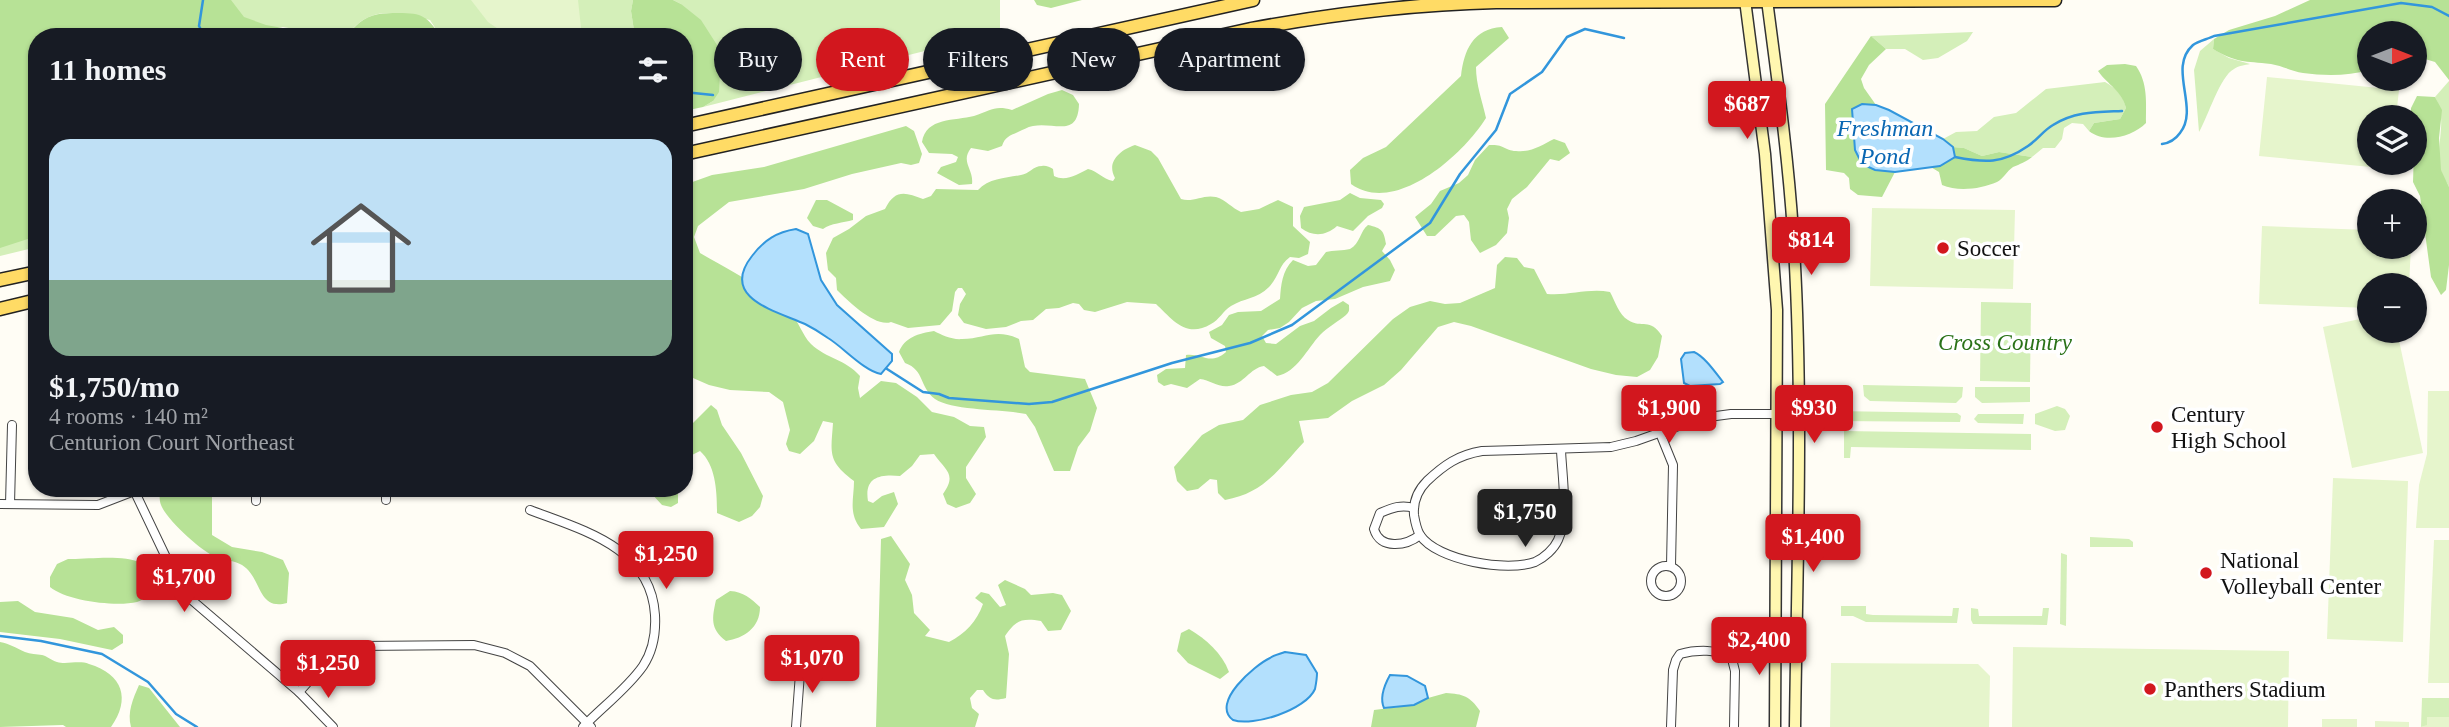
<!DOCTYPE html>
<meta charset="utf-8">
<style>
body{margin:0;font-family:Georgia,serif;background:#242831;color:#f1f3f6;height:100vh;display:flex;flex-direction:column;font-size:26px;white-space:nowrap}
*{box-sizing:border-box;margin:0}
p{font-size:23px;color:#9ea1a6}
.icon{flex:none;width:38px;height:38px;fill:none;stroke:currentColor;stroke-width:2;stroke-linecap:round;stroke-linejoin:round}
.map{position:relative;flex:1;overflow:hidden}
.side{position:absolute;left:28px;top:28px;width:665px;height:469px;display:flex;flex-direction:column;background:#171b24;border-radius:28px;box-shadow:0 2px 5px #0004}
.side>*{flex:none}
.guide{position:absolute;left:714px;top:28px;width:665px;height:63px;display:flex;gap:14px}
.needle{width:46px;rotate:90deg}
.tools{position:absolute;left:2357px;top:21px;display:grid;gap:14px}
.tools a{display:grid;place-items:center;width:70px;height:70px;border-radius:50%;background:#171b24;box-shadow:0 2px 5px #0004;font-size:35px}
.price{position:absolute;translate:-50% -60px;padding:0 16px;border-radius:7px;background:#d2171e;color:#fff;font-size:23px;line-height:46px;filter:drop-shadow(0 2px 4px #0008)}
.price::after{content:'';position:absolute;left:50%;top:42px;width:21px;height:16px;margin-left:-10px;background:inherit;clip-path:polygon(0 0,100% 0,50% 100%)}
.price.selected{background:#222;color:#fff}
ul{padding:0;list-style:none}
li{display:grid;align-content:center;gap:14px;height:371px;padding:0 21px}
li span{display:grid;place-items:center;height:217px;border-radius:21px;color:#555}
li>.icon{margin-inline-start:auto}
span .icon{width:126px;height:126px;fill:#fffc;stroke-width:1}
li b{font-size:30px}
h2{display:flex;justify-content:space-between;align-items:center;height:84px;padding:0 21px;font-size:30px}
.pill{padding:0 24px;border-radius:32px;background:#171b24;box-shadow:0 2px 5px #0004;font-size:24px;line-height:63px}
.pill.selected{background:#d2171e;color:#fff}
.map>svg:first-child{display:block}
.green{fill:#d4efb9}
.forest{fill:#b7e296}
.pitch{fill:#e6f5cc}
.water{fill:#b3e0fd;stroke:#3296dc;stroke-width:2}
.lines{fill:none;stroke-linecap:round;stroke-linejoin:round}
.stream{stroke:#3296dc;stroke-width:2.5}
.street-casing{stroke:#444;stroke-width:10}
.secondary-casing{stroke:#333;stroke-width:13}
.primary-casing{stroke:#222;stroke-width:15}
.street{stroke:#fff;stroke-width:8}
.secondary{stroke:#fff7b0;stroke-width:10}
.primary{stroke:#ffdb65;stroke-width:12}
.poi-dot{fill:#d2171e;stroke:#fff;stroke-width:2.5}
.labels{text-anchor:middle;stroke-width:7;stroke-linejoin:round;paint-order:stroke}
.poi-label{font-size:23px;fill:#111;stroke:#fff;text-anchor:start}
.park-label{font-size:23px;font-style:italic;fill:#2a7218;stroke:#fff}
.water-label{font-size:24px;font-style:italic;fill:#0a67b3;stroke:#fff}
</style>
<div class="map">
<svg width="2449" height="727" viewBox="0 0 2449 727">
<rect width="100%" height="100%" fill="#fffdf5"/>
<!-- green -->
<g class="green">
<path d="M 0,0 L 633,0 L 631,11 L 635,37 L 441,37 L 430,20 C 408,15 384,7 363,20 C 355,25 350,33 341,37 L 283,27 L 37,37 L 37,247 L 0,256 Z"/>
<polygon points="673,0 1000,0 1000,32 703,107 713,101 681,4"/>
<polygon points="1973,32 1967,41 1938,58 1923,60 1905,49 1886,49 1871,36"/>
<path d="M 2214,39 L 2213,49 L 2229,58 L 2250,64 C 2245,65 2238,66 2234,69 C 2220,76 2208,117 2199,132 L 2194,70 L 2200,51 Z"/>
<path d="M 2449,81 L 2449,187 C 2447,182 2443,177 2441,171 C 2434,145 2449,122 2435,97 Z"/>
<path d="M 2105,82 C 2117,89 2123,95 2126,108 L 2120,119 L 2094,123 L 2089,131 L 2083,124 L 2072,123 L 2064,128 L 2062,139 L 2055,148 L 2043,148 L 2032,157 L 1999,152 L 1982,156 L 1964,148 L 1953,147 L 1943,139 L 1956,132 L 1977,131 L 1994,117 L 2016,113 L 2046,89 Z"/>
<polygon points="1981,302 2031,303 2030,382 1980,381"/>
<polygon points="1863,385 1963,387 1962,397 1956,403 1870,401 1864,396"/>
<polygon points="1975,387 2030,387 2030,402 1982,403 1975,397"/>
<polygon points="2057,406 2065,409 2070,416 2065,430 2055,431 2035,424 2035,414"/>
<polygon points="1835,411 1957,413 1961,416 1960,422 1836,421 1832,416"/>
<polygon points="1978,414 2024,414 2023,424 1978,423 1974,419"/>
<polygon points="1844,431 2031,434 2031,450 1851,447 1850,458 1844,458"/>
<polygon points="2090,537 2129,539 2133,542 2133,547 2090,547"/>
<polygon points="2061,553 2067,555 2066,626 2060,624"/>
<polygon points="1841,606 1866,606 1866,614 1873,615 1952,616 1953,608 1959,608 1957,623 1866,622 1853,616 1841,616"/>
<polygon points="1971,608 1978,609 1979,616 2042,616 2043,608 2049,608 2047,625 1973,624 1971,620"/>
<polygon points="2422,698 2449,698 2449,727 2421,727"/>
</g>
<!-- forest -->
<g class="forest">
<polygon points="0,0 231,0 244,17 266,25 333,37 37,37 37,236 0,248"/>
<polygon points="633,0 673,0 681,4 701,20 717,45 720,71 719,92 713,101 703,107 684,111 684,37 635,37 631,11"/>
<polygon points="1034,0 1082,0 1051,8 1037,5"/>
<path d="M 2310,0 L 2449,0 L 2449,80 L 2435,62 L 2415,56 L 2415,33 L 2370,33 L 2369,70 C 2349,76 2325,76 2303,73 C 2292,71 2282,66 2271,64 C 2245,61 2236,63 2213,49 L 2214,39 L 2229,30 L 2275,16 Z"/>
<path d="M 398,13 C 423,13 427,16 441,37 L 341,37 C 349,34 353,28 359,23 C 371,13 384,13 398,13 Z"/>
<path d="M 1502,27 L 1509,38 L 1476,67 C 1476,85 1482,100 1486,118 C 1463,155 1395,216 1351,184 L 1350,170 L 1363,158 L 1386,147 L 1461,76 C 1464,50 1473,29 1502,27 Z"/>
<polygon points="1871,36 1886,49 1869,65 1861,79 1864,88 1876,105 1862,104 1852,109 1855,150 1875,170 1895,172 1882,197 1858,195 1850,189 1849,178 1844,173 1826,170 1825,104"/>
<path d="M 2125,64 L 2136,66 C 2148,83 2146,102 2146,123 C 2132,137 2105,144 2089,131 L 2094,123 L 2120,119 L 2126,108 C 2122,91 2108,85 2098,71 L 2107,65 Z"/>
<path d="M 1062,90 L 1073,95 L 1079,104 C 1078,138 1055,122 1033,126 C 1027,127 1023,130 1018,132 C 1009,136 1005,137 1002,146 L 988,151 L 971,148 C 960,162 974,169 972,184 L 959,185 L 937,173 L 941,167 L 956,162 L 958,157 L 952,154 L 929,153 L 922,142 C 926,117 955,121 974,116 C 991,111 994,105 1012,110 L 1048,94 Z"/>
<polygon points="2417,96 2435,97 2442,110 2439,138 2441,170 2449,187 2449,265 2446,290 2441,295 2431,277 2420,196 2413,182 2415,117 2411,117 2411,108"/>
<path d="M 906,126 L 914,131 L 922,154 L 919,163 L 911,165 L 901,163 L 852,174 L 804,189 L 729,202 L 698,226 L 694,237 L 700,253 C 733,272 762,286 790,313 C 799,321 802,335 811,344 C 827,359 845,359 860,376 L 858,388 L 860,398 L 881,381 L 896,383 L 917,397 L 932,412 L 954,417 L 970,426 L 984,427 L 986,437 L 966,467 L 966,478 L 976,494 L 970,503 L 956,508 L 947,504 L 943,494 C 957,474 946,471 934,454 L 920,455 L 912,466 L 900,476 C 880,474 864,477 868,501 L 873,503 L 882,496 L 894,492 L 898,504 L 884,527 L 861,529 C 848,513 854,499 854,481 C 827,461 831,453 833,423 L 823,421 L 814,441 L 800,454 L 789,451 L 786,444 L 790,430 L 783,402 L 769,392 L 730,390 L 709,385 L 693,378 L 684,369 L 684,185 L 712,175 L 764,167 Z"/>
<path d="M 1554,139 L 1565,143 L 1570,153 L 1559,161 L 1550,159 L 1527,187 L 1512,199 L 1507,209 L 1509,218 L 1507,233 L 1496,245 L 1480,253 L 1471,240 L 1469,222 L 1464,215 L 1456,216 L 1435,236 L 1427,236 L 1415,217 L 1431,204 L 1440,191 L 1459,183 L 1468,175 L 1475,160 L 1489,145 C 1505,144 1503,150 1516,151 C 1530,153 1542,145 1554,139 Z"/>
<path d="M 1135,145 L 1151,151 L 1158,158 L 1181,199 C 1193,203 1203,194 1216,197 C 1226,200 1232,208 1241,212 L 1259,209 L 1278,200 L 1293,207 L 1293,226 L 1310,242 L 1308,254 L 1299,258 L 1290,257 C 1278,266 1280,275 1269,287 C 1257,299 1244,298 1231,306 C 1223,311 1219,320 1211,324 C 1186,339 1172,319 1156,304 L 1127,302 L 1095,312 L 1084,310 L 1079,304 L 1073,303 L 1059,308 L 1046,309 L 1033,320 L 1021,321 L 1006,327 L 986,329 L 964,323 L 958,315 L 960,304 L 966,294 L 962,288 L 958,288 L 955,292 L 952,311 L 940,325 L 908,328 L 891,322 C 876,328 848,301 837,290 L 836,278 L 828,270 L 826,253 L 833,238 L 849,229 L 866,216 L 885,209 C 895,189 905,192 923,199 L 931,196 L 936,189 L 978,190 C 989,178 1007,178 1021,175 C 1029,174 1033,166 1042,166 C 1045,165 1050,167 1053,169 L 1054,176 C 1066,182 1078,174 1088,169 C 1098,171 1102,179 1113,181 L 1115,178 C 1106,162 1120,150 1135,145 Z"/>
<path d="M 1953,147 L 1964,148 L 1982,156 L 1999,152 L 2032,157 C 2026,162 2020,164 2013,167 C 2007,171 2003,179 1997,182 C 1981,189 1958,192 1942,185 L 1939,172 L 1929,166 L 1940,166 L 1955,157 Z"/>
<path d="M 1350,193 L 1360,198 L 1381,200 L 1384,204 L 1382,208 L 1368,216 L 1353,231 L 1337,226 C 1326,236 1313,237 1301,228 L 1300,216 L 1304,207 L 1340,200 Z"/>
<path d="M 816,200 L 827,200 L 853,214 L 853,220 C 843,223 831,223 823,229 L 813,226 L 807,218 Z"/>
<path d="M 1368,225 C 1382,228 1384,231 1386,244 L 1382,251 L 1390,260 L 1395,270 L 1390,281 L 1363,287 L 1335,299 L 1316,301 L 1302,308 L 1289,322 L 1280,328 L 1268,330 L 1262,336 L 1266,343 L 1276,344 L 1300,326 L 1314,321 L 1331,308 L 1343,301 L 1349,305 C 1349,310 1350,311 1346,315 C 1339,321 1328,327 1320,335 C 1307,349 1297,372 1277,376 L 1264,366 C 1250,368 1244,384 1229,386 C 1219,388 1210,380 1200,379 L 1187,388 L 1171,384 L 1164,386 L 1158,382 L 1157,375 L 1166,369 L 1185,368 L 1186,355 C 1202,353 1210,366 1226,352 L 1225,346 L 1211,338 L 1209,332 L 1222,325 L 1229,315 L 1238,312 L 1261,311 L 1280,299 C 1281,285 1282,271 1293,260 L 1308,266 L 1316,265 L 1326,252 C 1333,250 1343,251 1350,249 C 1360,244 1360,231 1368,225 Z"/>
<path d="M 1505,257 L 1517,258 L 1524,267 L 1534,269 L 1547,294 C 1569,296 1588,288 1610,292 C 1615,301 1619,315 1628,320 C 1642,329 1650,317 1662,336 L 1658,357 L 1650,370 L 1637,377 L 1616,375 L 1591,369 L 1471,326 L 1454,322 L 1438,327 L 1401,370 L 1384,385 L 1352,401 L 1328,418 L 1299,421 L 1304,442 C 1278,470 1264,493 1225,500 L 1218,493 L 1217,480 L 1210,479 L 1198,489 L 1187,491 L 1177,481 L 1174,467 L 1202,435 L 1219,425 L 1243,420 L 1260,405 L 1291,395 L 1312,392 L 1328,383 L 1393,319 L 1410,307 L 1430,301 L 1445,304 L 1460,303 L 1495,288 L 1497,265 Z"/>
<path d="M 934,331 C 942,335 952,340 962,339 C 985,339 995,328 1019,339 L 1025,367 L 1030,372 L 1085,379 L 1097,408 L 1090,431 L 1078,447 L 1070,471 L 1054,471 L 1035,427 L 1026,414 C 1003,409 953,411 935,399 C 919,387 925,370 905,363 L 899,352 C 904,338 919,333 934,331 Z"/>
<path d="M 711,405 L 717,410 L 722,425 L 741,453 L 763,496 L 760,507 L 752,516 L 739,522 L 717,513 C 717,492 716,465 700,451 L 692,455 L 684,465 L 684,422 L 692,424 Z"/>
<path d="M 159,488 L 202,488 L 212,496 L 212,535 L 232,547 L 262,552 L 283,560 L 289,573 L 287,603 C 257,611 262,577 242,565 C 234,560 224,561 216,557 C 202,552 166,519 161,505 C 159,500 160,493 159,488 Z"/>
<polygon points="627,488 678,488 678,503 671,507 662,505 651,493"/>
<path d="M 891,536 L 910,564 L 905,580 L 912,595 L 914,613 L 930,630 L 925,636 L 949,642 C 965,634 977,621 983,604 L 975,598 L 981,592 L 989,594 L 1000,607 L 1006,605 L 998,585 L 1005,580 L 1025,589 L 1031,595 L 1053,593 L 1062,595 L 1071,611 L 1061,630 L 1048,631 L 1041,621 C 1022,618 1016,620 1005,636 L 1009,654 L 1006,698 C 994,701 990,700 983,690 L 977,690 L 970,698 L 972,708 L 979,714 L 975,727 L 876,727 L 881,539 Z"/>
<path d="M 68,559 C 97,560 158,547 155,589 C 151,594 144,600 137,602 C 116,607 67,601 50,587 L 50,577 L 57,564 Z"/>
<path d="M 730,591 C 744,592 750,598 760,607 C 760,628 744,638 726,641 C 710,629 712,618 716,600 Z"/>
<polygon points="18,601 35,612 73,618 98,630 114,627 123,635 123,643 112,650 60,639 0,632 0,602"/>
<path d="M 1189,629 C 1206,639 1222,653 1229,672 L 1220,679 L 1188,663 L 1177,651 L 1181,633 Z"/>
<path d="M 0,642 C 10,644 16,648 25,652 C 30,654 37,654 42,655 C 47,656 51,660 57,662 C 66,665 79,660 89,664 C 123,674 131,699 111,727 L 66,727 L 63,725 L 0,727 Z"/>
<path d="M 139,685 L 149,688 L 180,727 L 131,727 C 127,712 133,699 139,685 Z"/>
<path d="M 1446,693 C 1463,694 1470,696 1480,711 L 1476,727 L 1371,727 L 1374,710 L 1414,705 L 1428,698 Z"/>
</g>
<!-- pitch -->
<g class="pitch">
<polygon points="471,0 578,0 582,37 510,37 488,22"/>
<polygon points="2267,77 2399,90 2396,117 2370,117 2370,163 2392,163 2391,169 2259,156"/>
<polygon points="1872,208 2015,210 2013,289 1870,286"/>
<polygon points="2262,226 2369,230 2370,247 2411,247 2409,285 2370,285 2369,308 2259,304"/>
<polygon points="2369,317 2370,331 2397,331 2423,453 2352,468 2323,327"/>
<polygon points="2428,391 2449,391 2449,528 2416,528 2419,485 2427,454"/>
<polygon points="2333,478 2408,481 2403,642 2327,639"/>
<polygon points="2434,540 2449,540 2449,683 2428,683"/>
<polygon points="2013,647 2289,651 2288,727 2012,727"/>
<polygon points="1831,663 1978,664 1990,676 1989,727 1830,727"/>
<polygon points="2427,717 2449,717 2449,727 2420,727 2427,725"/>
<rect x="2322" y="719" width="35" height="8"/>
<polygon points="2375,721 2409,722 2409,727 2375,727"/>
</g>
<!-- water -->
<g class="water">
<polygon points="1862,104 1876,105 1889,110 1943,139 1953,147 1955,157 1940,166 1895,172 1875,170 1862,164 1855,150 1852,109"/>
<path d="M 796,229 L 808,234 L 821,280 L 837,305 L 892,354 L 892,361 L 881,374 C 864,371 843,347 828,338 C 821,333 813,328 805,324 C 776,311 719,298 752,256 C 764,240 777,232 796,229 Z"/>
<path d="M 1694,352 C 1705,357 1715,372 1723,382 L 1720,384 L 1690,386 L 1684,383 L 1681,359 L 1685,353 Z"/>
<path d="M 1285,652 L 1306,655 L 1317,673 C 1317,677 1316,684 1315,689 C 1306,710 1253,727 1233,720 C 1210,703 1255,665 1270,658 C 1274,655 1280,654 1285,652 Z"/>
<path d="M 1390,675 L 1407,676 L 1425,686 L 1428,698 L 1414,705 L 1384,708 C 1379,697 1385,684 1390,675 Z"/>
</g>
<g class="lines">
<!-- stream -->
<g class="stream">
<polyline points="203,0 199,26 205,37"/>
<polyline points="254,37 262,35 263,37"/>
<polyline points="684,92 713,95"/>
<path d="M 2162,144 C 2170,143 2175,140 2180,133 C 2200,108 2167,68 2193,45 C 2198,41 2208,39 2214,36 L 2401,3 L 2432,7 L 2449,16"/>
<path d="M 1955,157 C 1985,163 2002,164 2028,146 C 2037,140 2044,130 2053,125 C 2075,111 2098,112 2122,111"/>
<polyline points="887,369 923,392 939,394 949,398 1029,404 1052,402 1172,363 1250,343 1292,325 1430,223 1460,174 1496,130 1510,94 1542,72 1567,37 1585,29 1624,38"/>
<polyline points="0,636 41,641 102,654 148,682 176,714 197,727"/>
</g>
<!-- street casing -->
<g class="street-casing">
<g id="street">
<polyline points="1660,433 1673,465 1671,566"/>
<path d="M 1561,450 C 1562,475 1569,517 1558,540 C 1554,549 1544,558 1535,562 C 1508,572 1437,561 1420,535 C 1417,530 1415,521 1414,515 C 1413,502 1418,490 1427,481 C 1444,465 1458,455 1482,451 L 1611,447 L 1636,441 L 1701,418 L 1731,414 L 1798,414"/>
<polyline points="133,488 173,572 187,596 299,692 333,727"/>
<polyline points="256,488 256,501"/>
<polyline points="386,500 386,488"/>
<polyline points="0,504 98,505 142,488"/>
<polyline points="10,504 12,425"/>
<path d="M 1414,508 C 1401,504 1392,508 1380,513 L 1374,529 C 1380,550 1406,546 1420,535"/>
<path d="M 530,510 C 582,530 651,547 655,615 C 656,633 653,651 643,666 C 627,689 602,707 583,727"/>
<circle cx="1666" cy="581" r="15"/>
<polyline points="299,692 325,663 336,655 359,646 474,645 505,653 530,666 591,727"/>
<polyline points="796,727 801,660"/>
<path d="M 1671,727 L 1673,670 L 1676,660 L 1680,654 C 1694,650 1721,648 1732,659 L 1735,671 L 1734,727"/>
</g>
</g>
<!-- secondary casing -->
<g class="secondary-casing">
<g id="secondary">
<polyline points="1745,0 1765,154 1777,310 1775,727"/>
<path d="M 1767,0 C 1777,77 1788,155 1793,232 C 1804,397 1797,563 1795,727"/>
</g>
</g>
<!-- primary casing -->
<g class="primary-casing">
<g id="primary">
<polyline points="684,126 1253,0"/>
<path d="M 684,154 L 1251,29 C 1332,14 1413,4 1496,2 L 2055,0"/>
<polyline points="0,280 37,272"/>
<polyline points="0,309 37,300"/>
</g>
</g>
<!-- street -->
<use href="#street" class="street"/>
<!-- secondary -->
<use href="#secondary" class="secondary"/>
<!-- primary -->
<use href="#primary" class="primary"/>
</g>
<!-- markers -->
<g class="poi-dot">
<circle cx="1943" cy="248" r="7"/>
<circle cx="2157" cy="427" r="7"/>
<circle cx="2206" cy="573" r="7"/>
<circle cx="2150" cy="689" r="7"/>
</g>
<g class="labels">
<!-- poi labels -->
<g class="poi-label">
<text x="1957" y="256">Soccer</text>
<text x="2171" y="422">Century<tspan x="2171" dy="26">High School</tspan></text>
<text x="2220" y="568">National<tspan x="2220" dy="26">Volleyball Center</tspan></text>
<text x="2164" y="697">Panthers Stadium</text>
</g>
<!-- park labels -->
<g class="park-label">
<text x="2005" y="350">Cross Country</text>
</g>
<!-- water labels -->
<g class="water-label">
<text x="1885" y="136">Freshman<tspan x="1885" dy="28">Pond</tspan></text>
</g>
</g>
</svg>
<div class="tools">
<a><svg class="needle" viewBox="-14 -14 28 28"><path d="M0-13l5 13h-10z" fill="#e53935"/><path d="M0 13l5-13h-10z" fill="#9ea1a6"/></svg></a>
<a><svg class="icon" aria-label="layers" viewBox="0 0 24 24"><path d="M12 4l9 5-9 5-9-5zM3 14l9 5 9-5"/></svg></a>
<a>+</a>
<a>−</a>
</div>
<b class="price" style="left:1747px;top:141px">$687</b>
<b class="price" style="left:1811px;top:277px">$814</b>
<b class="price" style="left:1669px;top:445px">$1,900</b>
<b class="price" style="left:1814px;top:445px">$930</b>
<b class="price selected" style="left:1525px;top:549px">$1,750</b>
<b class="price" style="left:1813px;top:574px">$1,400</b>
<b class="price" style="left:666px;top:591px">$1,250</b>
<b class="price" style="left:184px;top:614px">$1,700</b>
<b class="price" style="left:1759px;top:677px">$2,400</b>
<b class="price" style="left:812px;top:695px">$1,070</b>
<b class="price" style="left:328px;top:700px">$1,250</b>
<div class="guide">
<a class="pill">Buy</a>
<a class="pill selected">Rent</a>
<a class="pill">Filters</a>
<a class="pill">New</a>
<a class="pill">Apartment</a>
</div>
<section class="side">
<h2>11 homes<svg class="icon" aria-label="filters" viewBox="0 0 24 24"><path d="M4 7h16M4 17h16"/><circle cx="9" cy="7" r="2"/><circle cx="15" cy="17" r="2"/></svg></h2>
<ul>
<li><span style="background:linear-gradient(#bfe0f5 65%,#7fa58c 0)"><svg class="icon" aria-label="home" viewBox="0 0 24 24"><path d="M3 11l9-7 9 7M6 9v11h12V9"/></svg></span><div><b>$1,750/mo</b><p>4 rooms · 140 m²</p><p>Centurion Court Northeast</p></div></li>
</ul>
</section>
</div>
